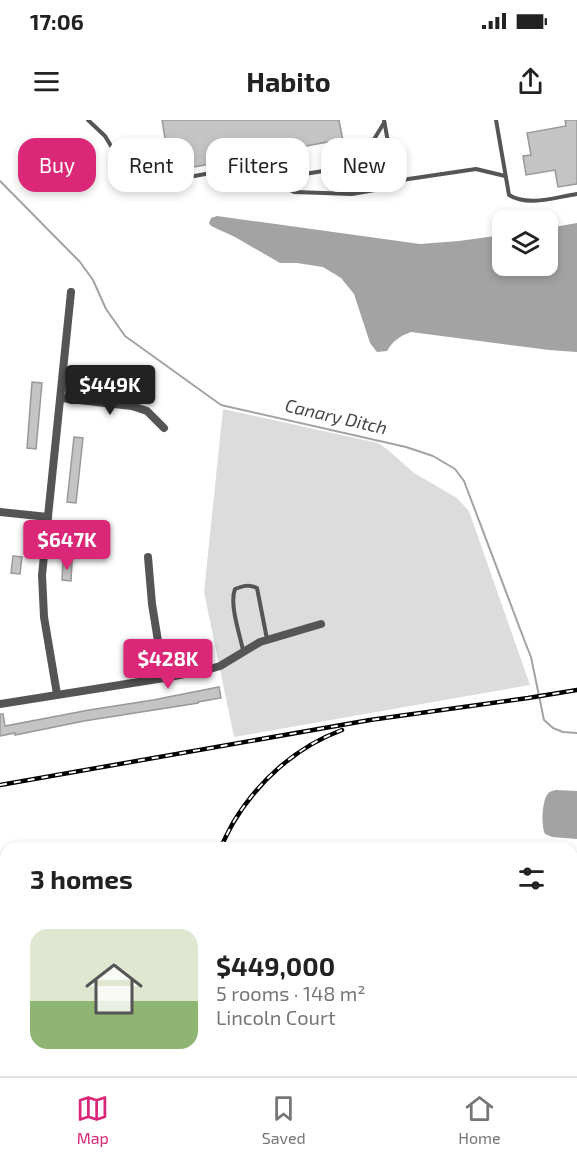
<!DOCTYPE html>
<meta charset="utf-8">
<style>
body{margin:0;font-family:"Exo 2",sans-serif;background:#f6f6f6;color:#222;height:100vh;display:flex;flex-direction:column;font-size:22px;white-space:nowrap}
*{box-sizing:border-box;margin:0}
p{font-size:20px;color:#767676}
.icon{flex:none;width:33px;height:33px;fill:none;stroke:currentColor;stroke-width:2;stroke-linecap:round;stroke-linejoin:round}
.map{position:relative;flex:1;overflow:hidden}
.details{position:absolute;left:0px;top:722px;width:578px;height:236px;display:flex;flex-direction:column;background:#fff;border-radius:18px 18px 0 0;box-shadow:0 3px 9px #0003}
.details>*{flex:none}
.hud{position:absolute;left:18px;top:18px;width:542px;height:54px;display:flex;gap:12px}
.fabs{position:absolute;left:492px;top:90px;display:grid;gap:12px}
.fabs a{display:grid;place-items:center;width:66px;height:66px;border-radius:12px;background:#fff;box-shadow:0 3px 9px #0003;font-size:30px}
.price{position:absolute;translate:-50% -51px;padding:0 14px;border-radius:6px;background:#db2777;color:#fff;font-size:20px;line-height:39px;filter:drop-shadow(0 2px 3px #0008)}
.price::after{content:'';position:absolute;left:50%;top:36px;width:18px;height:14px;margin-left:-9px;background:inherit;clip-path:polygon(0 0,100% 0,50% 100%)}
.price.selected{background:#222;color:#fff}
ul{padding:0;list-style:none}
li{display:flex;align-items:center;gap:18px;height:150px;padding:0 30px}
li+li{border-top:2px solid #e0e0e0}
li span{display:grid;place-items:center;flex:none;width:168px;height:120px;border-radius:18px;color:#555}
li>.icon{margin-inline-start:auto}
span .icon{width:72px;height:72px;fill:#fffc;stroke-width:1}
li b{font-size:26px}
h2{display:flex;justify-content:space-between;align-items:center;height:72px;padding:0 30px;font-size:26px}
.pill{padding:0 21px;border-radius:18px;background:#fff;box-shadow:0 3px 9px #0003;font-size:21px;line-height:54px}
.pill.selected{background:#db2777;color:#fff}
.status{display:flex;justify-content:space-between;align-items:center;height:42px;padding:0 30px;background:#fff;direction:ltr}
.status svg{height:16px;fill:currentColor}
header{display:flex;justify-content:space-between;align-items:center;height:78px;padding:0 30px;background:#fff;font-size:27px;font-weight:700}
.menu{display:flex;justify-content:space-around;align-items:center;height:84px;border-top:2px solid #e0e0e0;background:#fff;font-size:16px;color:#767676}
.menu a{display:grid;justify-items:center;gap:3px}
.menu .selected{color:#db2777}
.map>svg:first-child{display:block}
.green{fill:#dcdcdc}
.water{fill:#a3a3a3}
.lines{fill:none;stroke-linecap:round;stroke-linejoin:round}
.stream{stroke:#a3a3a3;stroke-width:2}
.building{fill:#c4c4c4;stroke:#999;stroke-width:1.5}
.lane{stroke:#555;stroke-width:4}
.street{stroke:#555;stroke-width:8}
.rail-casing{stroke:#000;stroke-width:4.5}
.rail{stroke:#fff;stroke-width:2;stroke-dasharray:7;stroke-linecap:butt}
.labels{text-anchor:middle;stroke-width:4.5;stroke-linejoin:round;paint-order:stroke}
.water-label{font-size:18px;font-style:italic;fill:#444;stroke:#fff}
</style>
<div class="status"><b>17:06</b><svg viewBox="0 0 49 12"><path d="M0 12V9h3v3zM5 12V6h3v6zM10 12V3h3v9zM15 12V0h3v12zM26 1h20v11H26zM47 4h2v5h-2z"/></svg></div>
<header><svg class="icon" aria-label="menu" viewBox="0 0 24 24"><path d="M4 6h16M4 12h16M4 18h16"/></svg>Habito<svg class="icon" aria-label="share" viewBox="0 0 24 24"><path d="M12 15V3M7 8l5-5 5 5M5 13v7h14v-7"/></svg></header>
<div class="map">
<svg width="577" height="956" viewBox="0 0 577 956">
<rect width="100%" height="100%" fill="#fff"/>
<!-- green -->
<polygon class="green" points="223,289 378,323 387,329 414,353 457,378 469,391 530,565 234,617 204,472"/>
<!-- water -->
<g class="water">
<path d="M 217,96 L 420,124 L 459,121 L 502,115 L 502,146 L 548,146 L 548,108 L 577,103 L 577,232 L 549,230 L 411,212 C 401,216 393,220 387,231 L 377,232 L 370,223 L 354,174 L 341,158 L 323,147 L 297,143 L 280,143 L 235,117 L 211,106 L 209,103 L 211,98 Z"/>
<path d="M 556,670 L 577,671 L 577,719 L 552,717 L 545,714 C 541,706 542,682 547,675 C 549,671 552,671 556,670 Z"/>
</g>
<g class="lines">
<!-- stream -->
<polyline class="stream" points="0,61 80,142 93,160 106,189 125,216 221,285 406,327 433,336 455,349 464,361 525,522 531,537 544,600 553,608 563,612 577,613"/>
</g>
<!-- building -->
<g class="building">
<polygon points="162,0 339,0 347,42 332,45 328,22 162,53 153,47 163,32 167,31"/>
<polygon points="565,0 577,0 577,64 558,67 555,50 526,55 523,36 531,35 527,13 566,6"/>
<polygon points="32,262 42,263 36,329 27,328"/>
<polygon points="74,317 83,318 76,383 67,382"/>
<polygon points="13,436 22,437 20,454 11,453"/>
<polygon points="63,441 72,442 71,461 62,460"/>
<polygon points="219,567 221,578 198,582 198,583 84,601 15,615 15,613 0,616 0,594 3,594 5,606 89,590 153,580"/>
</g>
<g class="lines">
<!-- lane -->
<g class="lane">
<path d="M 88,0 L 105,16 L 117,36 L 157,59 L 167,61 L 271,42 C 287,48 284,55 288,69 L 294,72 L 352,74 L 392,67 L 395,61 L 384,0"/>
<path d="M 496,0 L 509,75 C 528,87 556,77 577,74"/>
<path d="M 286,57 L 348,47 C 365,40 374,18 384,3"/>
<polyline points="395,61 476,49 505,56"/>
<path d="M 243,530 C 240,515 229,484 235,469 C 243,466 249,464 257,468 L 267,519"/>
<polyline points="572,763 577,763"/>
<polyline points="572,786 577,787"/>
<polyline points="572,829 577,830"/>
<polyline points="572,875 577,876"/>
<polyline points="94,956 95,951"/>
<polyline points="211,956 211,951"/>
<polyline points="235,956 235,951"/>
<polyline points="311,956 311,951"/>
</g>
<!-- street -->
<g class="street">
<polyline points="61,278 132,286 147,291 164,308"/>
<polyline points="0,392 48,397"/>
<polyline points="148,437 152,484 164,558"/>
<polyline points="57,574 44,497 42,455 71,172"/>
<polyline points="0,584 164,558 210,549 220,546 260,522 321,504"/>
</g>
<!-- rail casing -->
<g class="rail-casing">
<g id="rail">
<polyline points="0,665 370,600 528,578 577,570"/>
<path d="M 221,728 C 224,719 229,711 233,703 C 258,661 296,627 342,610"/>
<polyline points="189,956 189,951"/>
</g>
</g>
<!-- rail -->
<use href="#rail" class="rail"/>
</g>
<g class="labels">
<!-- water labels -->
<g class="water-label">
<text transform="translate(336 297) rotate(13)" y="6">Canary Ditch</text>
</g>
</g>
</svg>
<div class="fabs">
<a><svg class="icon" aria-label="layers" viewBox="0 0 24 24"><path d="M12 4l9 5-9 5-9-5zM3 14l9 5 9-5"/></svg></a>
</div>
<b class="price selected" style="left:110px;top:296px">$449K</b>
<b class="price" style="left:67px;top:451px">$647K</b>
<b class="price" style="left:168px;top:570px">$428K</b>
<div class="hud">
<a class="pill selected">Buy</a>
<a class="pill">Rent</a>
<a class="pill">Filters</a>
<a class="pill">New</a>
</div>
<section class="details">
<h2>3 homes<svg class="icon" aria-label="filters" viewBox="0 0 24 24"><path d="M4 7h16M4 17h16"/><circle cx="9" cy="7" r="2"/><circle cx="15" cy="17" r="2"/></svg></h2>
<ul>
<li><span style="background:linear-gradient(#dfe7d0 60%,#8fb573 0)"><svg class="icon" aria-label="home" viewBox="0 0 24 24"><path d="M3 11l9-7 9 7M6 9v11h12V9"/></svg></span><div><b>$449,000</b><p>5 rooms · 148 m²</p><p>Lincoln Court</p></div></li>
</ul>
</section>
</div>
<nav class="menu">
<a class="selected"><svg class="icon" aria-label="map" viewBox="0 0 24 24"><path d="M3 6l6-2 6 2 6-2v14l-6 2-6-2-6 2zM9 4v14M15 6v14"/></svg>Map</a>
<a><svg class="icon" aria-label="saved" viewBox="0 0 24 24"><path d="M7 4h10v16l-5-4-5 4z"/></svg>Saved</a>
<a><svg class="icon" aria-label="home" viewBox="0 0 24 24"><path d="M3 11l9-7 9 7M6 9v11h12V9"/></svg>Home</a>
</nav>
